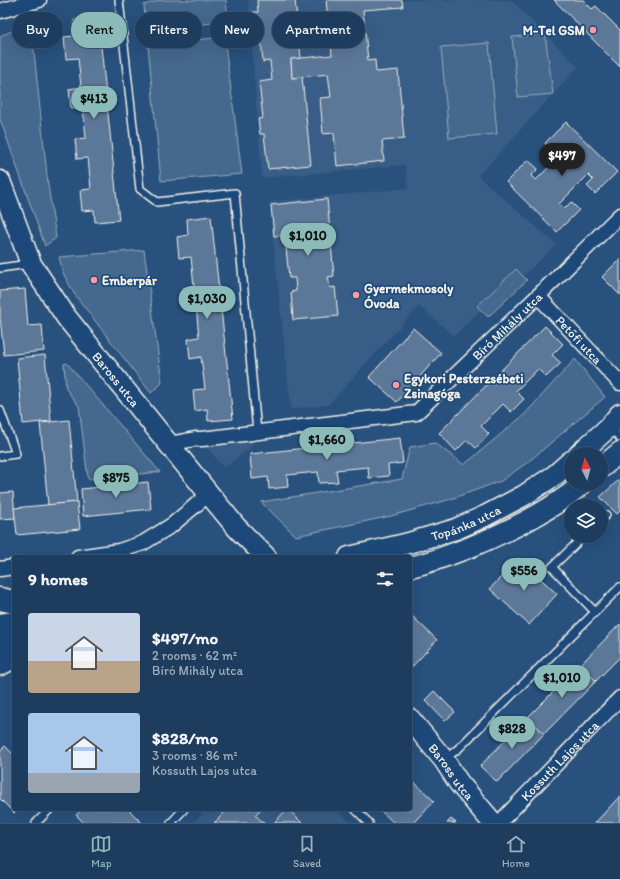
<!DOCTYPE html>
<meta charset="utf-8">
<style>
body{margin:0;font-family:Itim,sans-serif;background:#2b4867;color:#f1f3f6;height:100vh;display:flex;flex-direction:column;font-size:15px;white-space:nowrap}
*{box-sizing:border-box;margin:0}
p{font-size:13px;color:#a1aebc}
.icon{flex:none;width:22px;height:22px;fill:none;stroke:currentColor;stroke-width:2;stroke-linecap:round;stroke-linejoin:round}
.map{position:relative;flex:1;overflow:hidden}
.details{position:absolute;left:12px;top:555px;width:400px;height:256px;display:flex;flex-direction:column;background:#1e3d5e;border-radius:4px;box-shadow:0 4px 16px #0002,0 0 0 1px #3c5673}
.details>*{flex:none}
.top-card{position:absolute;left:12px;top:12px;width:400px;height:36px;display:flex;gap:8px}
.needle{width:26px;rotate:354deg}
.fabs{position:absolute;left:564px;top:447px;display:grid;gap:8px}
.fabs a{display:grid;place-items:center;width:44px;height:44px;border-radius:50%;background:#1e3d5e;box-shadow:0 4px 16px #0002,0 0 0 1px #3c5673;font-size:20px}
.price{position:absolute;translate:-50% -34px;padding:0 9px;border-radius:14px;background:#8bbbb9;color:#111;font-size:13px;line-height:26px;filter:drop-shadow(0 1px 2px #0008)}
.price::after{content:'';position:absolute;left:50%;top:24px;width:12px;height:9px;margin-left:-6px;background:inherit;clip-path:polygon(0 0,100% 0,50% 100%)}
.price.current{background:#222;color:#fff}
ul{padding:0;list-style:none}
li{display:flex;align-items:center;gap:12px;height:100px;padding:0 16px}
li span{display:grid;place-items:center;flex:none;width:112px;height:80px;border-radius:4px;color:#555}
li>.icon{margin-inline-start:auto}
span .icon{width:48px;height:48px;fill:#fffc;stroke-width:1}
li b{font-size:17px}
h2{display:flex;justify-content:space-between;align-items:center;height:48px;padding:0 16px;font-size:17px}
.pill{padding:0 14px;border-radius:18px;background:#1e3d5e;box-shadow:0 4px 16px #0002,0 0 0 1px #3c5673;font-size:14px;line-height:36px}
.pill.current{background:#8bbbb9;color:#111}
.tab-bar{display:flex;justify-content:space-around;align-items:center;height:56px;border-top:1px solid #3c5673;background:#1e3d5e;font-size:11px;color:#a1aebc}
.tab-bar a{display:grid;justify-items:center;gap:2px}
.tab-bar .current{color:#8bbbb9}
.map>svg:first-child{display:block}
.built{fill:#375d86}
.green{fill:#45688e;stroke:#9cacbb}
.building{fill:#5b7899;stroke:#f4f1e8}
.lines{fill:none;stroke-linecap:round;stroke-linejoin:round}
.lane-casing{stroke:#f4f1e8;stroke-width:10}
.street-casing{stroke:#f4f1e8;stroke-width:17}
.secondary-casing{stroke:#f4f1e8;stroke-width:23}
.primary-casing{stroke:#f4f1e8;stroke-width:25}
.lane{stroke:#1f4a7a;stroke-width:7}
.street{stroke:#1f4a7a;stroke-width:14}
.secondary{stroke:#1f4a7a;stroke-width:20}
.primary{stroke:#1f4a7a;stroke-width:22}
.poi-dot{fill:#ff9aa2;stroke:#1f4a7a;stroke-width:1.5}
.labels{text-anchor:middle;stroke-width:3.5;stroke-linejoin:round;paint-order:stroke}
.poi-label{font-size:13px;font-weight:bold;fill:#f4f1e8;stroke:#1f4a7a;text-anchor:start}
.street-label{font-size:13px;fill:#f4f1e8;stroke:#1f4a7a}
</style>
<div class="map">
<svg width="620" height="823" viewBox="0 0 620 823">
<rect width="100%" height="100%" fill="#28517e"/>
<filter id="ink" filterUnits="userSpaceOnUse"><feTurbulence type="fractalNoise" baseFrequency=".025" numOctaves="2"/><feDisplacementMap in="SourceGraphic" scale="8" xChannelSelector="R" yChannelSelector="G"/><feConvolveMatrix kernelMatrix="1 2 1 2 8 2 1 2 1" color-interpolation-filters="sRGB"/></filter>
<g filter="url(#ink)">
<!-- built -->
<g class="built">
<polygon points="248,0 511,0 578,67 478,176 557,245 523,276 515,269 477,305 481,310 467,323 454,336 419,306 328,405 291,409 269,202 408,188 405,165 262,178"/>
<polygon points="250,436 253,446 224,468 203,443"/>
<polygon points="206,809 336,809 351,823 193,823"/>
</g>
<!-- green -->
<g class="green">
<polygon points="161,0 226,0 228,21 146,31 144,5"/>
<polygon points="31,23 48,185 56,238 45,246 0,119 0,36"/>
<polygon points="545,34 553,94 518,97 512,37"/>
<polygon points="224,37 242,174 161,181 148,45"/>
<polygon points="489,43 497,134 449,138 441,47"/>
<polygon points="144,250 162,383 151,393 75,295 64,275 59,257"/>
<polygon points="516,269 527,280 488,317 477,306"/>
<polygon points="575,359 605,397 528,462 501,481 451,499 391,516 296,536 261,502 402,479 410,447 435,443 464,465 525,414"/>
<polygon points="67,363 160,472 88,479 79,406 66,389 64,364"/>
<polygon points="560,480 564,486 546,498 510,519 471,537 470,531"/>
</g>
<!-- building -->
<g class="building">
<polygon points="257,0 295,0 301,58 291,59 292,78 302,77 311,165 268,169 264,134 260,134 258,119 263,118 259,82 272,80 270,61 263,62 260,29 255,29 253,12 258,12"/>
<polygon points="326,0 402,0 403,7 363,10 368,61 375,60 376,72 398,70 404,139 382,141 384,161 337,166 334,133 323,134 320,98 331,97 328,74 292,78 291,59 332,55"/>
<polygon points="554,0 583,0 592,9 596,6 620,30 620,67"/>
<polygon points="98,17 119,220 95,222 94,210 82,211 80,190 91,189 88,158 77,159 75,139 86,138 83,107 71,108 69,89 81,87 78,58 66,59 64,37 75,36 74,20"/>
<polygon points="566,122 617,172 595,194 587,186 593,180 588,175 559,204 564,209 571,202 579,210 557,232 506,182 528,160 538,169 531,176 536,180 565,151 560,146 554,152 545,143"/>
<polygon points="327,199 330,231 323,232 325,245 331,244 334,276 328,277 330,288 335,287 338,316 293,320 291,292 296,291 295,278 289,278 286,248 292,247 290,235 274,236 271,205"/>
<polygon points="211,216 233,419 208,421 207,409 195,411 193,390 205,389 201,357 190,359 188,339 199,337 196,306 184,307 182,288 194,287 191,257 179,258 177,237 188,235 187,219"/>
<polygon points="620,259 620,295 602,277"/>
<polygon points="25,289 28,326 42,325 44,351 4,355 0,317 0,291"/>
<polygon points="545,326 563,344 552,355 561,363 546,377 538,369 516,391 524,399 511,412 503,404 481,426 489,434 476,448 467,440 456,451 439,433"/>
<polygon points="413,328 441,353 397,402 369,377"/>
<polygon points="45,355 51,421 23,424 17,358"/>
<polygon points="69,420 77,502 48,505 40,423"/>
<polygon points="400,438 403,463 388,465 389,476 369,478 368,467 336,470 338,482 319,483 318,472 287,475 288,487 269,489 268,477 252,479 250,454"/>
<polygon points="620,479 620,511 617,514 600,497"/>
<polygon points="148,482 151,509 83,516 81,489"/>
<polygon points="13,492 15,518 0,519 0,493"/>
<polygon points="77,502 80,529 17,535 14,508"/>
<polygon points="518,558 557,594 529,625 490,589"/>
<polygon points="410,614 437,640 410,669"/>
<polygon points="620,624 620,657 596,681 580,665"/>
<polygon points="580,665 596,681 544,734 528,717"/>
<polygon points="434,691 455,712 445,721 425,700"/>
<polygon points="528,717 544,734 497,782 480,766"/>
<polygon points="5,746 14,755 14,809 18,809 14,813 0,799 0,751"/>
<polygon points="410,778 434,801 413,823 394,823 379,809 410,809"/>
<polygon points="620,796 620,823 595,823"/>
<polygon points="83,809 128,809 142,823 84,823 76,815"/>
<polygon points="228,809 261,809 255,815 264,823 214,823"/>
<polygon points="287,809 288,809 302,823 274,823"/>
<polygon points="451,819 456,823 447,823"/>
</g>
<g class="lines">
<!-- lane casing -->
<g class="lane-casing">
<g id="lane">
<polyline points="119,0 140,189 157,202 235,193 257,432"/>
<polyline points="0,268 29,264"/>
<polyline points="0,410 16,454 0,456"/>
<polyline points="611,428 620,438"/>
<polyline points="601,519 606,515"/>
<polyline points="584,536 552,567 595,612"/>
<polyline points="445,759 459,748 620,587"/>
<polyline points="355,809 369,823"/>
<polyline points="36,823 50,809"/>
<polyline points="171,823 184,809"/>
</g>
</g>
<!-- street casing -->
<g class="street-casing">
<g id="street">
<polyline points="0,11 39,0"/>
<path id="s1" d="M 538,296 L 620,383"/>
<path id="s2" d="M 169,444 L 195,439 L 202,439 L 416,413 L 538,296 L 620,215"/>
<polyline points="78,557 119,551 143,543 172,525 209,494"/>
<polyline points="0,569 14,567"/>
<path id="s3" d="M 499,823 L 620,698"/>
</g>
</g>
<!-- secondary casing -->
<g class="secondary-casing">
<g id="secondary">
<path id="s4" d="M 0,181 L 31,264 L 67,318 L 209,494 L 237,528 L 266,557"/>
<polyline points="579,454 609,427 620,414"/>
<polyline points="601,468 620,452"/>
<path id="s5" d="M 349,557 L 405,544 L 456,529 L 485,516 L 523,496 L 555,475 L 571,461"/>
<path d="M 410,567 C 430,563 449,555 468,548 C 507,532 551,511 582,484"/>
<polyline points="0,624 14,622"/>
<polyline points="0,642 14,641"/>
<path id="s6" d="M 410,719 L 444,760 L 459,783 L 493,823"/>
</g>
</g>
<!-- primary casing -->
<g class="primary-casing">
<g id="primary">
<polyline points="0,599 14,602"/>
<polyline points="0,664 14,657"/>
</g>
</g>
<!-- lane -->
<use href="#lane" class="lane"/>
<!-- street -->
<use href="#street" class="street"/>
<!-- secondary -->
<use href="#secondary" class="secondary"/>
<!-- primary -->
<use href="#primary" class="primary"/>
</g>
</g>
<!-- markers -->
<g class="poi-dot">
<circle cx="593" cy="30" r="4"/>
<circle cx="94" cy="280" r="4"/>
<circle cx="356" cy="295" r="4"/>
<circle cx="396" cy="385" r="4"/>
</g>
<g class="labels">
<!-- poi labels -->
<g class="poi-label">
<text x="585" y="35" text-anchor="end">M-Tel GSM</text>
<text x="102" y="285">Emberpár</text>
<text x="364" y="293">Gyermekmosoly<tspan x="364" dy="15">Óvoda</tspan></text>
<text x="404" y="383">Egykori Pesterzsébeti<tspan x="404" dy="15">Zsinagóga</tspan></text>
</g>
<!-- street labels -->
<g class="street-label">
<text dy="5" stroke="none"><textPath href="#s2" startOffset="375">Bíró Mihály utca</textPath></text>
<text dy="5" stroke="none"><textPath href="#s1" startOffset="60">Petőfi utca</textPath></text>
<text dy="5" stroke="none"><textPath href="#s4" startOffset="232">Baross utca</textPath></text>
<text dy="5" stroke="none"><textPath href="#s5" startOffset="122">Topánka utca</textPath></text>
<text dy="5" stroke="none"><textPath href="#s3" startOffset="87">Kossuth Lajos utca</textPath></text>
<text dy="5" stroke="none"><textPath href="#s6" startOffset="67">Baross utca</textPath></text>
</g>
</g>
</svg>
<div class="fabs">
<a><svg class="needle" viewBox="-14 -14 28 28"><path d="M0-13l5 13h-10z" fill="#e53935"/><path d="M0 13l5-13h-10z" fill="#a1aebc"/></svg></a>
<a><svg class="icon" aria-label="layers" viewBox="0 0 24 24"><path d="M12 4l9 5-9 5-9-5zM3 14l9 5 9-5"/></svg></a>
</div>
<b class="price" style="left:94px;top:120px">$413</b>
<b class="price current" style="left:562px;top:177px">$497</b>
<b class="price" style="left:308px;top:257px">$1,010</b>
<b class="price" style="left:207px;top:320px">$1,030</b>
<b class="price" style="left:327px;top:461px">$1,660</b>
<b class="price" style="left:116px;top:499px">$875</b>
<b class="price" style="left:524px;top:592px">$556</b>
<b class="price" style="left:562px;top:699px">$1,010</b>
<b class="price" style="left:512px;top:750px">$828</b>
<div class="top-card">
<a class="pill">Buy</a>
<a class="pill current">Rent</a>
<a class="pill">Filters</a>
<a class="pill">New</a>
<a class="pill">Apartment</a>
</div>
<section class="details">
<h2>9 homes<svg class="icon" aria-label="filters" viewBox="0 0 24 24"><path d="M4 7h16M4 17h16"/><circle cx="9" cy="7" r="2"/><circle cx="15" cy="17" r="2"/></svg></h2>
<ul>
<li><span style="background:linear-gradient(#c9d6e8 60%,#b9a48a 0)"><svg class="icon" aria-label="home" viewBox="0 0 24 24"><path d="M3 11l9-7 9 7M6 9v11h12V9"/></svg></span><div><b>$497/mo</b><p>2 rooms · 62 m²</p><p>Bíró Mihály utca</p></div></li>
<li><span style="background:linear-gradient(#a9c7e8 75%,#9aa5b1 0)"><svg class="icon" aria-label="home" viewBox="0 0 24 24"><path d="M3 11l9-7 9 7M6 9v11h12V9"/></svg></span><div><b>$828/mo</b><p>3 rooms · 86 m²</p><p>Kossuth Lajos utca</p></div></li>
</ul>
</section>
</div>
<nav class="tab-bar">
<a class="current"><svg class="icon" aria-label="map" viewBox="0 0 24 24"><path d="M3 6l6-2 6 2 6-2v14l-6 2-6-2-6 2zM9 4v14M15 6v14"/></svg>Map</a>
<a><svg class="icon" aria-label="saved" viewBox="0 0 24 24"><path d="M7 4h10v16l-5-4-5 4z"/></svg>Saved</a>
<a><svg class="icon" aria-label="home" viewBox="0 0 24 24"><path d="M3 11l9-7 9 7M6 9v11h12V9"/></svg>Home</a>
</nav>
